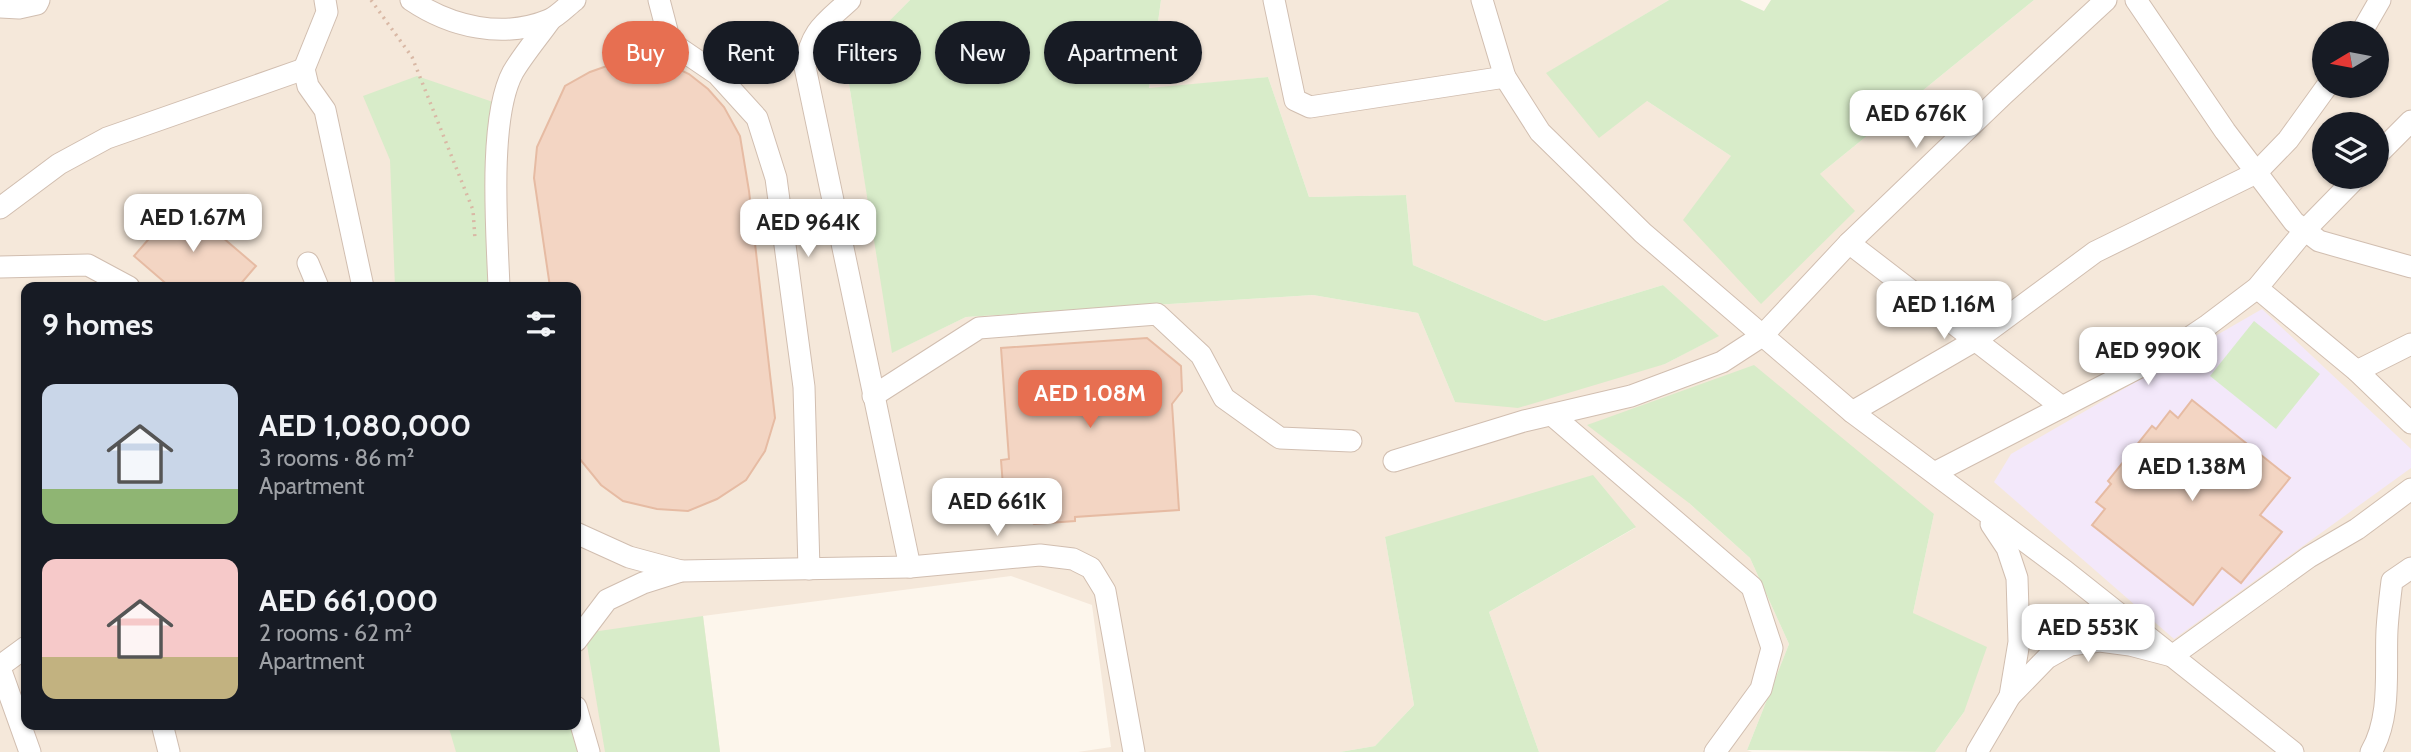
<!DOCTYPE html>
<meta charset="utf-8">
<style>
body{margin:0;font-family:Cabin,sans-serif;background:#20242c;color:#f1f3f6;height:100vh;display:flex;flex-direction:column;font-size:26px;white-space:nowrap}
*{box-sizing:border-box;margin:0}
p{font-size:23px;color:#9ea1a6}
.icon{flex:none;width:38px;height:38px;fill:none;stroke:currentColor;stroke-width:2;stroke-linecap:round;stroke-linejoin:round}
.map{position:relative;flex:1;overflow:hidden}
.details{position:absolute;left:21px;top:282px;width:560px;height:448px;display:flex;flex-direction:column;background:#171b24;border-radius:14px;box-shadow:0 2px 5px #0004}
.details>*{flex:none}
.banner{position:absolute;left:602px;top:21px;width:665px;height:63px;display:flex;gap:14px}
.needle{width:46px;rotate:260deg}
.fabs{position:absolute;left:2312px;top:21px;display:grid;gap:14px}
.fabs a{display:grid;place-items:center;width:77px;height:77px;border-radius:50%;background:#171b24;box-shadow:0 2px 5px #0004;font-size:35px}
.price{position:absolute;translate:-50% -60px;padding:0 16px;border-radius:14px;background:#fff;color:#222;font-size:23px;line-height:46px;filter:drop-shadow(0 2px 4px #0008)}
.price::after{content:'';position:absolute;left:50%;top:42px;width:21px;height:16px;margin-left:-10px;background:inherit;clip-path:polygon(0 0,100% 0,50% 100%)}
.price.on{background:#e76f51;color:#fff}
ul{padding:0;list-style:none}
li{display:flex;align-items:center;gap:21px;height:175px;padding:0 21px}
li span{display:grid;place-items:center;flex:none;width:196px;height:140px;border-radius:14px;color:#555}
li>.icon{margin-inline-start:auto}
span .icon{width:84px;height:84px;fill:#fffc;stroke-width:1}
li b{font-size:30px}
h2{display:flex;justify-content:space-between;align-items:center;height:84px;padding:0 21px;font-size:30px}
.tag{padding:0 24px;border-radius:32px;background:#171b24;box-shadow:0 2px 5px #0004;font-size:24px;line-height:63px}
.tag.on{background:#e76f51;color:#fff}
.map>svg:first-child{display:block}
.residential{fill:#f5e8da;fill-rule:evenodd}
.education{fill:#f3e8fa}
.green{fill:#d8ecc9}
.building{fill:#f3d5c3;stroke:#e6bba3;stroke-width:2}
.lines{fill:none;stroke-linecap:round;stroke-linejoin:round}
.minor-casing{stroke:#d1beb0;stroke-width:23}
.path{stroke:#d9b8a5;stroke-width:3.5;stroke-dasharray:2 5;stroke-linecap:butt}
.minor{stroke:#fff;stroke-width:21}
</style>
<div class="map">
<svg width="2411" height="752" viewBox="0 0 2411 752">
<rect width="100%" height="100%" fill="#fdf6ec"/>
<!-- residential -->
<path class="residential" d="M 0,0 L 910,0 L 846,66 L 893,352 L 966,317 L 1313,295 L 1418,313 L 1455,402 L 1665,364 L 1718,336 L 1663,285 L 1545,321 L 1413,265 L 1406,195 L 1309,197 L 1268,77 L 1149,89 L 1161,0 L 1669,0 L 1547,73 L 1647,101 L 1731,156 L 1820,174 L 2034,0 L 2411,0 L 2411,752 L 1935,752 L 1964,712 L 1913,613 L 1934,514 L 1689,503 L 1750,558 L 1789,644 L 1747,750 L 1752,752 L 1539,752 L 1489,612 L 1635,528 L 1385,537 L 1414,705 L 1375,746 L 1340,752 L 1078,752 L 1111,747 L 1092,605 L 1011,576 L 703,616 L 720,752 L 0,752 ZM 2324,33 L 2376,33 L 2376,86 L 2324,86 ZM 2324,124 L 2376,124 L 2376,177 L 2324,177 ZM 26,287 L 576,287 L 576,724 L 26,724 Z"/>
<!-- education -->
<polygon class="education" points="2262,309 2411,449 2411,468 2174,639 1994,482 2011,454"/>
<!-- green -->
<g class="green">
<polygon points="910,0 1161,0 1149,88 1268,77 1309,197 1406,195 1413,265 1545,321 1663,285 1719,336 1665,364 1518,408 1455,402 1418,313 1313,295 966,317 892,353 846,65"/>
<polygon points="1669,0 1740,0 1764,11 1771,0 2034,0 1820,174 1855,211 1761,304 1683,220 1731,156 1647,101 1599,138 1546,73"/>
<polygon points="417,76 493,102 492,287 395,287 390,160 363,96"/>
<polygon points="2254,321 2320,374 2276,429 2210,376"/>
<polygon points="1754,365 1934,514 1913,613 1987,647 1964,712 1935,752 1747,750 1789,644 1750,558 1689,503 1587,425"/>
<polygon points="1593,475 1636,527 1489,612 1539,752 1340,752 1375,746 1414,705 1385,537"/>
<polygon points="703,616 720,752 605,752 585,633"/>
<polygon points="448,725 572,725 581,752 456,752"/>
</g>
<!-- building -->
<g class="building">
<polygon points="621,61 668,64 689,74 708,89 724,107 740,136 749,191 775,418 765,451 746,480 717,499 688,511 657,509 623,501 601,485 579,458 576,449 576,287 550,287 534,178 537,147 565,86 590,72"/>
<polygon points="181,202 256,266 238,287 170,287 134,256"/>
<polygon points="1147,338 1181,366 1182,391 1172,404 1179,510 1075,517 1075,521 1034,524 1004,499 1001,460 1009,459 1001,348"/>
<polygon points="2192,400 2290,478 2260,515 2282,532 2241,583 2222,568 2193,605 2092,525 2105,509 2096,502 2111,484 2108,481 2152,426 2156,429 2170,411 2178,418"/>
</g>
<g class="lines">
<!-- minor casing -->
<g class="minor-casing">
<g id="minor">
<polyline points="325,0 327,12 304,69 308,86 325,110 363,287"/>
<path d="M 411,0 C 451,27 503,39 549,20 C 558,16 567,6 575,0"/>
<polyline points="659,0 670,42 717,74 757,118 776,178 804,387 809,569"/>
<path d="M 850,0 C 824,24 811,30 805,67 L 910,567"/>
<polyline points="1274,0 1295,100 1310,107 1505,77"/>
<polyline points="1482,0 1505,77 1540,132 1643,233 1852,412 2065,571 2293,752"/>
<polyline points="2136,0 2225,131 2294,222 2319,241 2411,267"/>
<polyline points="0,7 19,8 37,4 39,0"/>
<polyline points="2361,33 2380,0"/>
<polyline points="2376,156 2411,121"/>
<polyline points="0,208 59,164 107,138 304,69"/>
<polyline points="1849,243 2062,407"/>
<polyline points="308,263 318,287"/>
<polyline points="0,267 88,265 129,287"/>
<path d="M 499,287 C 497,233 488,118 513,72 C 523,55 539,36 551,19"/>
<polyline points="2257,288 2357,371 2411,344"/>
<polyline points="2357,371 2411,423"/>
<polyline points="873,396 979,328 1157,314 1201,355 1224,398 1280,438 1351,441"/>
<polyline points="1852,412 1976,340 2095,252 2256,173 2288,140 2327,86"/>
<polyline points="1552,415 1752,587 1772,648 1761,689 1715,752"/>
<polyline points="1394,461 1524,421 1631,396 1722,362 1762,336 1849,243 2003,95 2106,0"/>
<polyline points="1936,472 2165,354 2208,325 2257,288 2305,230 2357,177"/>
<polyline points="1991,524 2007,548 2017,578 2019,642 2010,696"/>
<polyline points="576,533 629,557 681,571"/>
<polyline points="576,641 607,600 643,583 681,571 910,567 1040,555 1073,559 1091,568 1105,591 1134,752"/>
<polyline points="0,666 26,647"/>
<polyline points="0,668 30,752"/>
<polyline points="576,707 589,752"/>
<polyline points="162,724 169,752"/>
<polyline points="1977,752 2010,696 2047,658 2070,645 2100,641 2130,645 2172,656 2309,557 2357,529 2411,489"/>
<path d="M 2371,752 C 2392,716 2385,669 2387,630 C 2388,613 2390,597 2392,581 L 2411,568"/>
</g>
</g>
<!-- path -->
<polyline class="path" points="371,0 412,57 473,210 475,239"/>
<!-- minor -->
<use href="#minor" class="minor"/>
</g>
</svg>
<div class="fabs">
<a><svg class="needle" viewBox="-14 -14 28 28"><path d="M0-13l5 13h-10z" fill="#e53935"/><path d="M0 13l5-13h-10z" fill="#9ea1a6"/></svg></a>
<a><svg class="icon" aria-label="layers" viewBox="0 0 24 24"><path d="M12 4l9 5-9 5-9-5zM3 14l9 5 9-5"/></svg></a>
</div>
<b class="price" style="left:1916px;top:150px">AED 676K</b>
<b class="price" style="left:193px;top:254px">AED 1.67M</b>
<b class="price" style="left:808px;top:259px">AED 964K</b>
<b class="price" style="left:1944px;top:341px">AED 1.16M</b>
<b class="price" style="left:2148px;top:387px">AED 990K</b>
<b class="price on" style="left:1090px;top:430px">AED 1.08M</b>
<b class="price" style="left:2192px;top:503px">AED 1.38M</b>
<b class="price" style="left:997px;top:538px">AED 661K</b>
<b class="price" style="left:2088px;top:664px">AED 553K</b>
<div class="banner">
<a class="tag on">Buy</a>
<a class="tag">Rent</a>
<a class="tag">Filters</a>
<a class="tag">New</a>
<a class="tag">Apartment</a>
</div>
<section class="details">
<h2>9 homes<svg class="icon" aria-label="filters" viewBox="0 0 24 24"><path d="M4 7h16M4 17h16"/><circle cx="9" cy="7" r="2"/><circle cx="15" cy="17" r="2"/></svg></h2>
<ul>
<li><span style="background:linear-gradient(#c9d6e8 75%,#8fb573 0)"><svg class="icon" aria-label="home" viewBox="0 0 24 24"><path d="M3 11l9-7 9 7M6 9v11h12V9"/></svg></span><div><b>AED 1,080,000</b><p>3 rooms · 86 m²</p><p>Apartment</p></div></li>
<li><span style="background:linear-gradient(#f6c9c9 70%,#c2b280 0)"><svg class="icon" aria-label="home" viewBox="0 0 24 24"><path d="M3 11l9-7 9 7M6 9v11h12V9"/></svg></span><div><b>AED 661,000</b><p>2 rooms · 62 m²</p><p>Apartment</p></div></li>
</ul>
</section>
</div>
